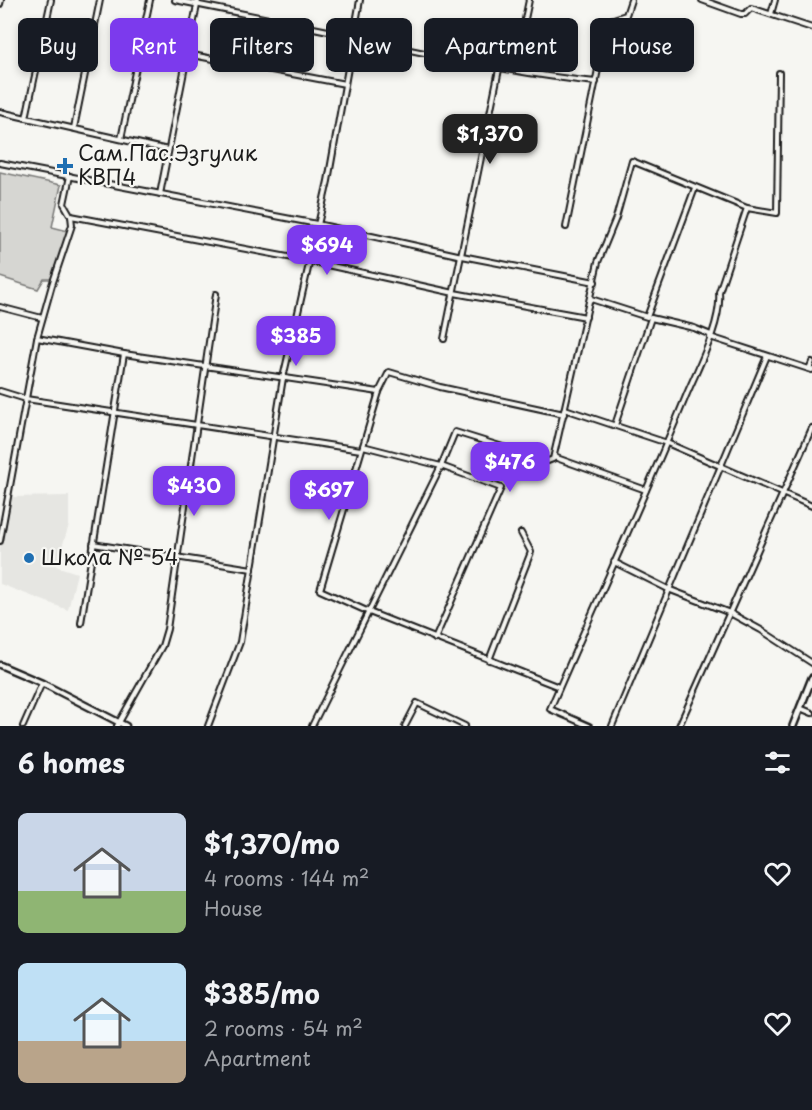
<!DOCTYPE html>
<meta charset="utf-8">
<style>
body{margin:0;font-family:"Playpen Sans",sans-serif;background:#20242c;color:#f1f3f6;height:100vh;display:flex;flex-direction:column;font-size:22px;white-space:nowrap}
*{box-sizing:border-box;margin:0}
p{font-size:20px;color:#9ea1a6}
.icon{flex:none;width:33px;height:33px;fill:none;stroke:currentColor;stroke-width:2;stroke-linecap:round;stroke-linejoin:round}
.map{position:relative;height:726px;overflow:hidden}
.details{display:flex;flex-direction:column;background:#171b24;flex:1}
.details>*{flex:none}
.banner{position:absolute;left:18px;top:18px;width:777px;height:54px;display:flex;gap:12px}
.price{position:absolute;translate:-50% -51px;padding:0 14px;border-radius:12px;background:#7c3aed;color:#fff;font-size:20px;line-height:39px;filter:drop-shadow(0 2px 3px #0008)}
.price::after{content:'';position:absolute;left:50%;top:36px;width:18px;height:14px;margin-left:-9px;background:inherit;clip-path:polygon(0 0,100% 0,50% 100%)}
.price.current{background:#222;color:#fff}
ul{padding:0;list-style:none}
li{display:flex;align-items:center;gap:18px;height:150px;padding:0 18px}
li span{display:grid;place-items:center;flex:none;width:168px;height:120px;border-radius:9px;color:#555}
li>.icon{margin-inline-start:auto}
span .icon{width:72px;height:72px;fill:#fffc;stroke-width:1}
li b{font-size:26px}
h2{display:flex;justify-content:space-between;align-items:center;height:72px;padding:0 18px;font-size:26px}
.tag{padding:0 21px;border-radius:9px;background:#171b24;box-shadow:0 3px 9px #0003;font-size:21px;line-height:54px}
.tag.current{background:#7c3aed;color:#fff}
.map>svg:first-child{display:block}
.built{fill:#e6e6e2}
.green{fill:#d6d6d2;stroke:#797977;stroke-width:1.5}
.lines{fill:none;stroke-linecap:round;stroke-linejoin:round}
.minor-casing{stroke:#1c1c1c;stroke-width:8}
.tertiary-casing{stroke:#1c1c1c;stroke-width:9}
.secondary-casing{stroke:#1c1c1c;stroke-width:10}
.minor{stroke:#f6f6f2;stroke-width:4}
.tertiary{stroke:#f6f6f2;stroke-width:4.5}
.secondary{stroke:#f6f6f2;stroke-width:5}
.poi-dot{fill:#1f6fb2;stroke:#f6f6f2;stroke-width:2}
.labels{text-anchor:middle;stroke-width:4.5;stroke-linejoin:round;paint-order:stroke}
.poi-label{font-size:21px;fill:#1c1c1c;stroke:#f6f6f2;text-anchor:start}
</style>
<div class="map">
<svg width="812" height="726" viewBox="0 0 812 726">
<rect width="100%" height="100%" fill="#f6f6f2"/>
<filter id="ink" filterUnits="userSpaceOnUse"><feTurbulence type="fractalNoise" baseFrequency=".0167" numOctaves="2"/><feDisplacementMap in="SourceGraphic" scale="12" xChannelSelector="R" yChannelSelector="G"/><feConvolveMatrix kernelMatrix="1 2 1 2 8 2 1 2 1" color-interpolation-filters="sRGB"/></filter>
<g filter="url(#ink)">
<!-- built -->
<polygon class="built" points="69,496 69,525 56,566 77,573 68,610 0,584 0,540 9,497"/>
<!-- green -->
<polygon class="green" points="0,172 61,185 52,227 68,231 51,279 44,279 38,289 0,277"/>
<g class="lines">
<!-- minor casing -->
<g class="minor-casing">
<g id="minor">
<path d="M 175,0 L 353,36 L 362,40 C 440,56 517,74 596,82"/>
<polyline points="702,0 741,14 745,14 751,8 812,28"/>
<polyline points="0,4 1,0"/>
<polyline points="771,14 775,0"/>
<polyline points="187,54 345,84"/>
<polyline points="0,112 168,150"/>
<polyline points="26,118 51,0"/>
<polyline points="74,128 100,0"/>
<polyline points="121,139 150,0"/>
<polyline points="0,163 317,224 462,256 595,282"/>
<polyline points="160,194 198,0"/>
<polyline points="71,216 309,261 454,293 586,317"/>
<polyline points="566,227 605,35 610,20 626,15 631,0"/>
<polyline points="591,299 647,317 695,188"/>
<polyline points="0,307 42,318"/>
<polyline points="651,318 694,328 711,335"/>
<polyline points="710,337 812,370"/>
<polyline points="37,338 124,354 379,392"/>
<polyline points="444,339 505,40 509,37 521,38 529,0"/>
<polyline points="809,369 812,362"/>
<polyline points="0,391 26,399 361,450"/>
<polyline points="565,409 667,443 812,506"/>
<polyline points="615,425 651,318"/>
<polyline points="363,446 441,466 501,488 435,639"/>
<polyline points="554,457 646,490"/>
<polyline points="0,541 37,338 52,285 72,225 71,216 64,204 70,176"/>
<polyline points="93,544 252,569"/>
<polyline points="614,562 668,589 730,613 761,630 812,663"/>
<polyline points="81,623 124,354"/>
<polyline points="489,660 531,552 521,533"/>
<polyline points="559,687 369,612 320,590 379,392 389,372 440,387 564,414"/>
<polyline points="800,708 812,713"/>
<polyline points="23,726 42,683"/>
<polyline points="117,726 162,646 167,629 216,294"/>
<polyline points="208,726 240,642 283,378 328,181 360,0"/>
<polyline points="312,726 441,466 455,432 548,461 553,459 598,262 616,218 632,161 747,208 777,213 779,73"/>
<polyline points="405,726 417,703 465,726"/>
<path d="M 589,726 L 550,709 C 595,605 643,501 686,396 C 698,367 722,323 719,292 L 747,208"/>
<polyline points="612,726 767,356"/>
<polyline points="679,726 812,428"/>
</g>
</g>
<!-- tertiary casing -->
<g class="tertiary-casing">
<polyline id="tertiary" points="0,665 42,683 126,726"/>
</g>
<!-- secondary casing -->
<g class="secondary-casing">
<polyline id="secondary" points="793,726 812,678"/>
</g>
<!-- minor -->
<use href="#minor" class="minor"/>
<!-- tertiary -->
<use href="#tertiary" class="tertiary"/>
<!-- secondary -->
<use href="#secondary" class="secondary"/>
</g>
</g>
<!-- markers -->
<g class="poi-dot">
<path d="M62 157h6v6h6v6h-6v6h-6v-6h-6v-6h6z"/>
<circle cx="29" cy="558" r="6"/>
</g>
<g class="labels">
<!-- poi labels -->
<g class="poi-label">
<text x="78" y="161">Сам.Пас.Эзгулик<tspan x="78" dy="24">КВП4</tspan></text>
<text x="41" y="565">Школа № 54</text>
</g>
</g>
</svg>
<b class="price current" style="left:490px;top:165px">$1,370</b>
<b class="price" style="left:327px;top:276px">$694</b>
<b class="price" style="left:296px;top:367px">$385</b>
<b class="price" style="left:510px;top:493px">$476</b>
<b class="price" style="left:194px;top:517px">$430</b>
<b class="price" style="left:329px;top:521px">$697</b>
<div class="banner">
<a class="tag">Buy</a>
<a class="tag current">Rent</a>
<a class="tag">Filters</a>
<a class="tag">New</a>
<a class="tag">Apartment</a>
<a class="tag">House</a>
</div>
</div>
<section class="details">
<h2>6 homes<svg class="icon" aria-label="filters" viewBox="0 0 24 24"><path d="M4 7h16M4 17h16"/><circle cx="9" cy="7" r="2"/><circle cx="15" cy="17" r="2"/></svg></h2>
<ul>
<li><span style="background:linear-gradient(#c9d6e8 65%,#8fb573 0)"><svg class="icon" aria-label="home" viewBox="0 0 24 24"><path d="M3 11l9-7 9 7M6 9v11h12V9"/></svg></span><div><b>$1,370/mo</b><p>4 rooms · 144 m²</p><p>House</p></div><svg class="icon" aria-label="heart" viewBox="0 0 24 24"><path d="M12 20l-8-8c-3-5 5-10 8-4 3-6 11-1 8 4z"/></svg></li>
<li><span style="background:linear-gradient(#bfe0f5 65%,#b9a48a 0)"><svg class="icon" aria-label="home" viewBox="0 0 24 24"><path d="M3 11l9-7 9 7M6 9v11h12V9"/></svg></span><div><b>$385/mo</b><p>2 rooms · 54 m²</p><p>Apartment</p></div><svg class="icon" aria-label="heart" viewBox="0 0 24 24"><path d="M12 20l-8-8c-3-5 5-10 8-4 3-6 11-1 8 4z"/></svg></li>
</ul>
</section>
